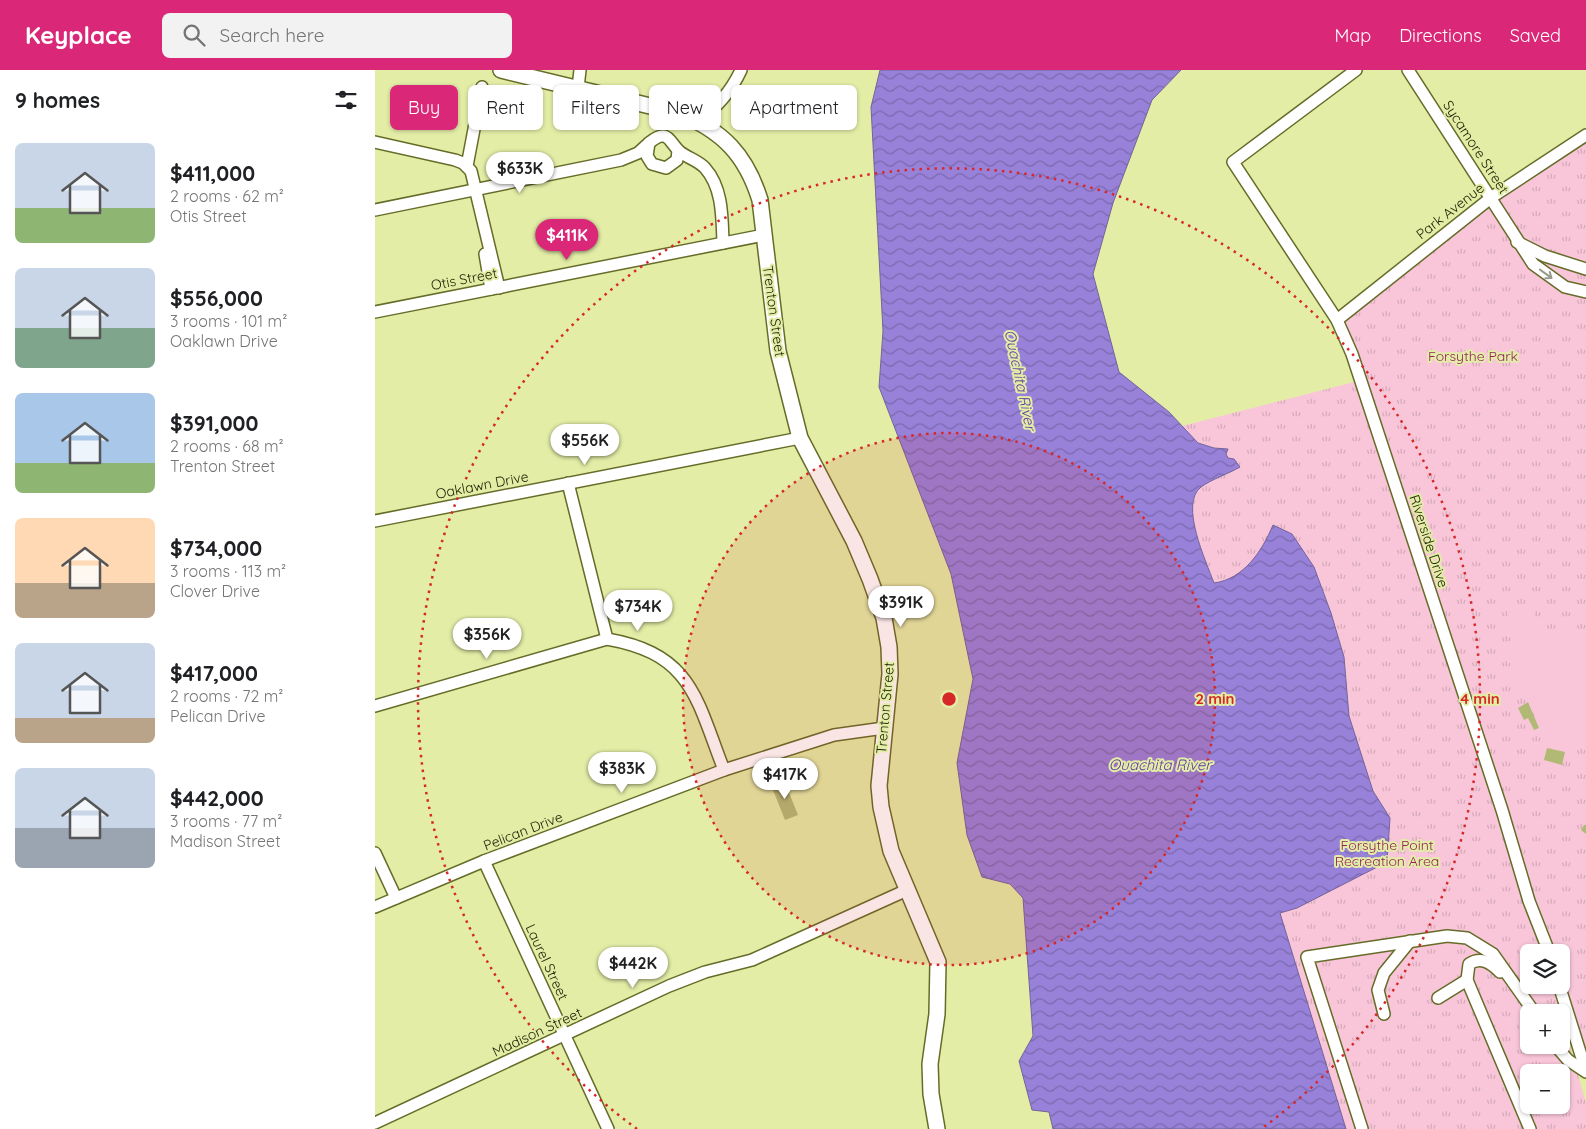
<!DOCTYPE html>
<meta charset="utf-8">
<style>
body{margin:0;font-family:Quicksand,sans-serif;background:#f2f2f2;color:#202124;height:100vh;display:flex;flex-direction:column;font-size:19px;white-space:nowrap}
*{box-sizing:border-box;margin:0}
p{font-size:16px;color:#757577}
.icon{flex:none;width:28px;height:28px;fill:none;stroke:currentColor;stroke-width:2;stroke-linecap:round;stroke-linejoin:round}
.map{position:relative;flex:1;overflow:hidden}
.sheet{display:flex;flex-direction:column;background:#fff;width:375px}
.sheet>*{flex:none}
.hud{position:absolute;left:15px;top:15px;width:475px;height:45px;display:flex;gap:10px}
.tools{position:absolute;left:1145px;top:874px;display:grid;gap:10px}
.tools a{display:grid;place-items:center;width:50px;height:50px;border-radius:8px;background:#fff;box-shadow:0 1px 4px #0004;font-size:25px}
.price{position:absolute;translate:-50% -42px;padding:0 11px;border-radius:18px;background:#fff;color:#222;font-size:16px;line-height:32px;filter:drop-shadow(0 1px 2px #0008)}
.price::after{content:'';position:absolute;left:50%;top:30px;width:15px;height:11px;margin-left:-8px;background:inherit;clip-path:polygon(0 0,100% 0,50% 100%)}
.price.selected{background:#db2777;color:#fff}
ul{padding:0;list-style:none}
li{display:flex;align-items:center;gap:15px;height:125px;padding:0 15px}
li span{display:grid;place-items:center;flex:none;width:140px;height:100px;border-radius:8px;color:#555}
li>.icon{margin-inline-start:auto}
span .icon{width:60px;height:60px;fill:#fffc;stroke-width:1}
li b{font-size:21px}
h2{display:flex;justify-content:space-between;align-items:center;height:60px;padding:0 15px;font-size:21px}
.chip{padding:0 18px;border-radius:8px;background:#fff;box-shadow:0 1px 4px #0004;font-size:18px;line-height:45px}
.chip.selected{background:#db2777;color:#fff}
header{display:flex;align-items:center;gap:30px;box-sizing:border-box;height:70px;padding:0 25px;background:#db2777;color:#fff}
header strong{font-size:24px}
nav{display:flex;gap:28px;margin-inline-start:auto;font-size:18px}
.search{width:350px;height:45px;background:#f2f2f2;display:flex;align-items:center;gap:12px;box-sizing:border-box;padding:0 18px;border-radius:8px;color:#757577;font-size:19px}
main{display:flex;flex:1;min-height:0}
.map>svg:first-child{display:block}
.grass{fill:url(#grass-tufts);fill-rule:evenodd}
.garden{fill:#f9c6d9}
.water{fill:url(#water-waves);stroke:#736499}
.building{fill:#b1ba75}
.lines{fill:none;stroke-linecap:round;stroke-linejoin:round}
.street-casing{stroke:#666c28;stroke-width:14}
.secondary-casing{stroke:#666c28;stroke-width:18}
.street{stroke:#fff;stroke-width:11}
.secondary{stroke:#fff;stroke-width:15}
.oneway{stroke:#999a8e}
.ring{fill:none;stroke:#d62828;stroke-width:2.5;stroke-dasharray:2.5 5}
.labels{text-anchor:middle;stroke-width:4;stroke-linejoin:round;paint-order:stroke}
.street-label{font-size:14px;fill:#1c1f03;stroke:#e3eda6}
.park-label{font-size:14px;fill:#93205b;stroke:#e3eda6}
.water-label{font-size:15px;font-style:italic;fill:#5f3da5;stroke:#e3eda6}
.centre{fill:#d62828;stroke:#e3eda6;stroke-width:2.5}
.ring-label{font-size:15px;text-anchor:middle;font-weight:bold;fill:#d62828;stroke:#e3eda6;stroke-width:4;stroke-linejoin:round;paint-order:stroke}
</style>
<header>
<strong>Keyplace</strong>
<div class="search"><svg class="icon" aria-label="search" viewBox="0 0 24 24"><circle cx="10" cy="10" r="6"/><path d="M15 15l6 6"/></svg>Search here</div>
<nav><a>Map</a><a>Directions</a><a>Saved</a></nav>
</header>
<main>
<section class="sheet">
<h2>9 homes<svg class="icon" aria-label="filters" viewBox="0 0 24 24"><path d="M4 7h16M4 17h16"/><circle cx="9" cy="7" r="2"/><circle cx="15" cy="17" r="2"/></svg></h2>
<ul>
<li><span style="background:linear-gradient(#c9d6e8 65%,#8fb573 0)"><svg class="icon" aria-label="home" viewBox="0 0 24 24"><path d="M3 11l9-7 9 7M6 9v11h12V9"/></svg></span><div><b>$411,000</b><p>2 rooms · 62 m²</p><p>Otis Street</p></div></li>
<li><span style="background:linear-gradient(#c9d6e8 60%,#7fa58c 0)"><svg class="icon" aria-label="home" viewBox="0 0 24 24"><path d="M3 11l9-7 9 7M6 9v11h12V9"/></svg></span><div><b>$556,000</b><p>3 rooms · 101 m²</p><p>Oaklawn Drive</p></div></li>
<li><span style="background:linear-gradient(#a9c7e8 70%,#8fb573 0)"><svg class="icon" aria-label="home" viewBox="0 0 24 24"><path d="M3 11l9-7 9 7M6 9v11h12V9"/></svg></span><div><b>$391,000</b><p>2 rooms · 68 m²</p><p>Trenton Street</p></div></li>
<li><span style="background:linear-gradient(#ffd9b3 65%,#b9a48a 0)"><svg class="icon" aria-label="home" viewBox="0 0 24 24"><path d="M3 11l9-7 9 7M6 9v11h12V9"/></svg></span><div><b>$734,000</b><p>3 rooms · 113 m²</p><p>Clover Drive</p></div></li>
<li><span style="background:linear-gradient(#c9d6e8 75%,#b9a48a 0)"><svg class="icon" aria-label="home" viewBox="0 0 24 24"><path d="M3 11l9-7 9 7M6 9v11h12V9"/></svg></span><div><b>$417,000</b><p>2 rooms · 72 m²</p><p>Pelican Drive</p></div></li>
<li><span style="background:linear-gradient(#c9d6e8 60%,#9aa5b1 0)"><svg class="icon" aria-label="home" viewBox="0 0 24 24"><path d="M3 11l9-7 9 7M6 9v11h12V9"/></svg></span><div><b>$442,000</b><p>3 rooms · 77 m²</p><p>Madison Street</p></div></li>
</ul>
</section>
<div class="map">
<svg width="1211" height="1059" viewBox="0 0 1211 1059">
<defs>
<pattern id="grass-tufts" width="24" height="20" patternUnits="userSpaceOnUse" patternTransform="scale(1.25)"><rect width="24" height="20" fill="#f9c6d9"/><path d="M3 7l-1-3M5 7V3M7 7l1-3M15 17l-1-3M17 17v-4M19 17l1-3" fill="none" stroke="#d5aab9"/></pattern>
<pattern id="water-waves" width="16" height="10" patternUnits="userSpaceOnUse" patternTransform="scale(1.25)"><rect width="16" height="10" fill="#9881d9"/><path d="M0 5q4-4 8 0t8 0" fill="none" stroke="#7b69ae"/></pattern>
</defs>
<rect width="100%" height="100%" fill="#e3eda6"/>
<!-- grass -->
<path class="grass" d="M 1211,63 L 1211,1001 L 1186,915 L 1186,882 L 1154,882 L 1154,915 L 1177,915 L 1185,942 L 1154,942 L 1154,975 L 1186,975 L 1186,947 L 1211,1033 L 1211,1059 L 969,1059 L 868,736 L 768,366 L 983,311 L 962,250 ZM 1154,1002 L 1186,1002 L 1186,1035 L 1154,1035 Z"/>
<!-- garden -->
<g class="garden">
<polygon points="1158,538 1163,561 1138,566 1133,543"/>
<polygon points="1170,562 1201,562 1211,565 1211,666 1192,680 1177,675 1145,619 1129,578"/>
</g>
<!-- water -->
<path class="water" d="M 505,0 L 806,0 L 777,30 L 738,133 L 718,204 L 744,302 L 794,342 L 823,373 L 839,378 L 853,379 L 851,384 L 853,388 L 859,389 L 865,397 C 853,404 837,409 826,417 C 804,434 831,491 839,513 C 869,509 887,481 898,455 L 917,464 L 939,497 L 956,543 L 969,587 L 974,646 L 998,721 L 1015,748 L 1012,792 L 922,838 L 905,843 L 971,1059 L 678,1059 L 674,1042 L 657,1040 L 644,991 L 658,966 L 648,828 L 635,814 L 607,807 L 592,765 L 582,693 L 598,609 L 576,504 L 504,317 L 508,261 L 496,37 Z"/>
<!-- building -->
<g class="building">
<polygon points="1153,632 1164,658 1159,660 1153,648 1149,650 1143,638"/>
<polygon points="1172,678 1190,682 1187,695 1169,690"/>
<polygon points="409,710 423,745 410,750 396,715"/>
<polygon points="1209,755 1211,755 1211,764 1206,760"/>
</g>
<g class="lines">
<!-- street casing -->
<g class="street-casing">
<g id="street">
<polyline points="981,0 858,92 962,250 977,284 1127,740 1154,831 1174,882"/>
<polyline points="1033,0 1158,194 1190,217 1211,222"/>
<polyline points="203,18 205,0"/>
<path d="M 324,52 C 342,36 356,22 366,0"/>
<polyline points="0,72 80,90 88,93 96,101 124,218"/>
<path d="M 303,80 L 302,90 L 291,98 L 277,94 L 272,86 L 274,73 C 293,57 294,72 304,81 C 312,88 323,90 330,98 C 348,118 347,148 348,173"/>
<polyline points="92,96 107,17"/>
<polyline points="0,140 246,90 263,83 274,73"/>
<polyline points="1142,172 1170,186 1211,199"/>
<polyline points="110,184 116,219"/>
<polyline points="0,242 389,165"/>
<polyline points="962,250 1117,127 1211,65"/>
<path d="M 193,413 L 232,569 C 317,584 321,628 349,700"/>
<polyline points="0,451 425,368"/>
<polyline points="0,636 232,569"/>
<polyline points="0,783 21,828"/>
<polyline points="109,791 233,1059"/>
<polyline points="0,837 109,791 349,700 459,665 509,658"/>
<path d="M 1125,902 C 1116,893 1106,886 1094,894 L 1092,910 L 1155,1059"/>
<polyline points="1184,915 1211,1001"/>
<polyline points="1063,928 1092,910"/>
<polyline points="1009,944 1003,920 1009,903 1035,871"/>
<polyline points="1180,975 1193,990 1211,1002"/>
<polyline points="0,1053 294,916 330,902 377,890 532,820"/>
<polyline points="987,1059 932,887 1072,866 1092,868 1118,884 1159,942"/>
</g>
</g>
<!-- secondary casing -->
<g class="secondary-casing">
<path id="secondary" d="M 126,0 L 304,43 C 348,61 371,85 385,130 L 403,281 L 425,368 L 479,471 L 495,509 L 509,548 L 514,577 L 515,604 L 504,716 L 506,737 L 516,781 L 563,892 L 562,944 L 555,994 L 556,1024 L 562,1059"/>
</g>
<!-- street -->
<use href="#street" class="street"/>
<!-- secondary -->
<use href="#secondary" class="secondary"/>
</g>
<!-- one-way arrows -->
<defs><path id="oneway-shaft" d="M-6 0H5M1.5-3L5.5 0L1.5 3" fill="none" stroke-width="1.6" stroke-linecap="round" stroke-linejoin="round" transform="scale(1.25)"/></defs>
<use class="oneway" href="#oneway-shaft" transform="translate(1171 204) rotate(36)"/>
<!-- distance rings -->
<circle cx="574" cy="629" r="266" fill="#d62828" fill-opacity=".12"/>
<g class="ring">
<circle cx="574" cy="629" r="266"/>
<path d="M262 1059A531 531 0 1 1 886 1059"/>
</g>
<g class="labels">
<!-- street labels -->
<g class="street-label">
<text transform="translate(1101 77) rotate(57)" y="5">Sycamore Street</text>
<text transform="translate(1075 141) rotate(-38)" y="5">Park Avenue</text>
<text transform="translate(89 209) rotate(-11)" y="5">Otis Street</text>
<text transform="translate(399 241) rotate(82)" y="5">Trenton Street</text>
<text transform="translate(107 415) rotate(-11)" y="5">Oaklawn Drive</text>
<text transform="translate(1054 471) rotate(72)" y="5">Riverside Drive</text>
<text transform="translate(510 638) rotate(-85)" y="5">Trenton Street</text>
<text transform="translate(148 761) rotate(-21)" y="5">Pelican Drive</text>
<text transform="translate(172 892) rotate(65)" y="5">Laurel Street</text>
<text transform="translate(162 962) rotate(-25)" y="5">Madison Street</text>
</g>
<!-- park labels -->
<g class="park-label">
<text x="1098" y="291">Forsythe Park</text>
<text x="1012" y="780">Forsythe Point<tspan x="1012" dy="16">Recreation Area</tspan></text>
</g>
<!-- water labels -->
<g class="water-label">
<text transform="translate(645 310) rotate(78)" y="5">Ouachita River</text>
<text x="785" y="700">Ouachita River</text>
</g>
</g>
<circle cx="574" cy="629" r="8" class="centre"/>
<g class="ring-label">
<text x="840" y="634">2 min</text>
<text x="1105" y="634">4 min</text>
</g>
</svg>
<div class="tools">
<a><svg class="icon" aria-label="layers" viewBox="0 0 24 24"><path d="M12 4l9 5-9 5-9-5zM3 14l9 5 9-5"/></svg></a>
<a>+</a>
<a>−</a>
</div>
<b class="price" style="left:145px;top:124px">$633K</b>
<b class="price selected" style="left:192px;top:191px">$411K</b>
<b class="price" style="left:210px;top:396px">$556K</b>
<b class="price" style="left:526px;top:558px">$391K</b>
<b class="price" style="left:263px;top:562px">$734K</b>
<b class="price" style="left:112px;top:590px">$356K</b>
<b class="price" style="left:247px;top:724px">$383K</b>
<b class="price" style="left:410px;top:730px">$417K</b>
<b class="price" style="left:258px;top:919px">$442K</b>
<div class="hud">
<a class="chip selected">Buy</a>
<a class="chip">Rent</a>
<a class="chip">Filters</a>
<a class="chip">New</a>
<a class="chip">Apartment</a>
</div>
</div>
</main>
